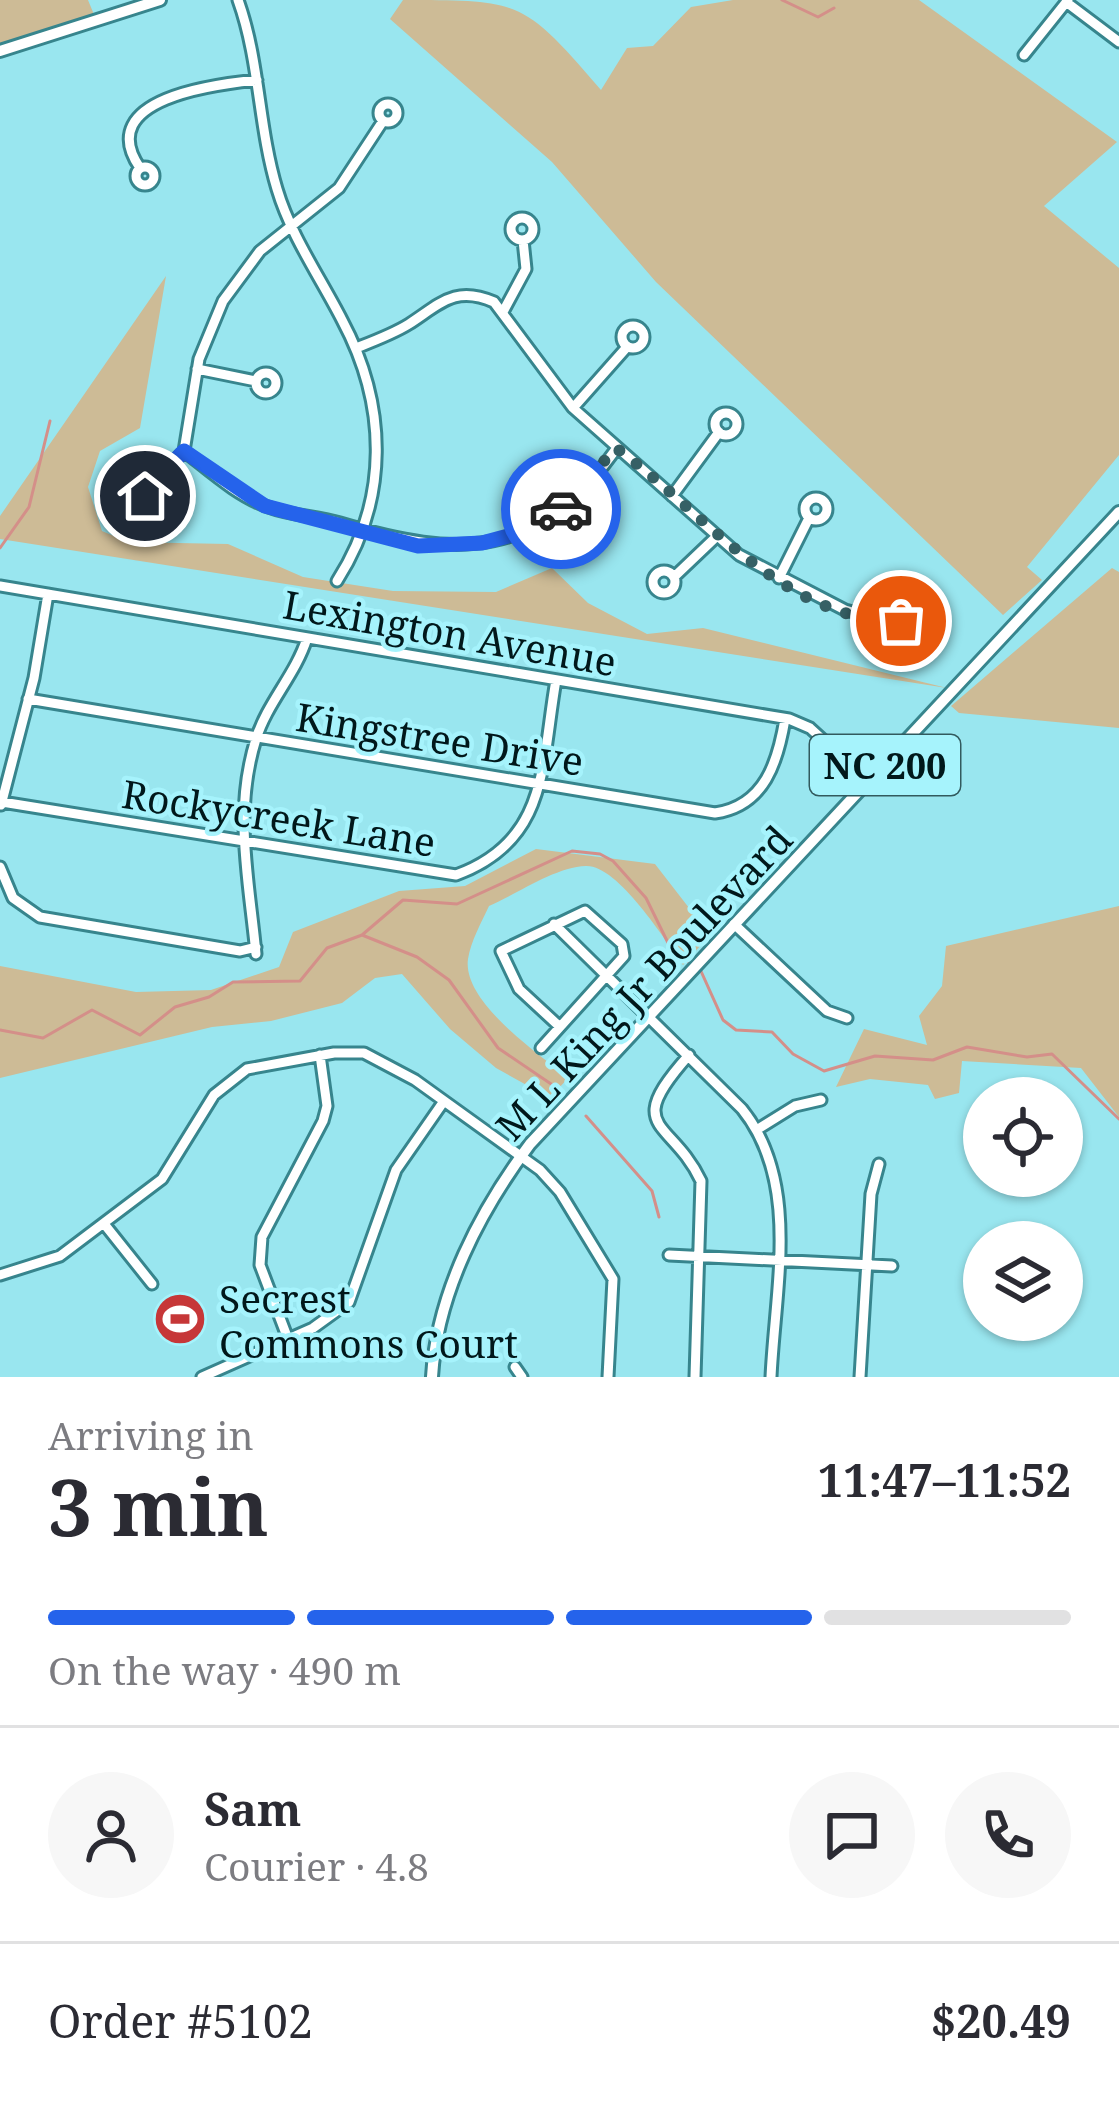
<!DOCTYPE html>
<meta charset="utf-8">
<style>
:root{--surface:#fff;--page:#f7f7f7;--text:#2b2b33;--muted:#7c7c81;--line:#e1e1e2;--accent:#2563eb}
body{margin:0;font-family:"Noto Serif",serif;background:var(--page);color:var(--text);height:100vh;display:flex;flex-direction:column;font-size:45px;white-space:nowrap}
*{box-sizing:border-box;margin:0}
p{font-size:39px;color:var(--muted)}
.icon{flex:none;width:66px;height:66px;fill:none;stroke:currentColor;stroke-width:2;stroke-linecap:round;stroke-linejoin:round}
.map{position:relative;height:1377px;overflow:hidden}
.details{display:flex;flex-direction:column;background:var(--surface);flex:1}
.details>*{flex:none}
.tools{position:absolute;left:963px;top:1077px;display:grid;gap:24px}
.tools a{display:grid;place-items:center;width:120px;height:120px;border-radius:50%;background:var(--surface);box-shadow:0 3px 9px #0004;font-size:60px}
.pin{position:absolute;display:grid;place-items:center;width:102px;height:102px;color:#fff;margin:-51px;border:6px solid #fff;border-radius:50%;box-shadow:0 3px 12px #0007}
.courier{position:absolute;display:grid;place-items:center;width:120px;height:120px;margin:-60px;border:9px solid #2563eb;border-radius:50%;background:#fff;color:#222;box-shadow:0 3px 15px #0007}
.head em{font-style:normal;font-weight:700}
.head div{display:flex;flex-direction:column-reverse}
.head{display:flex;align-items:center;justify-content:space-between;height:204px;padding:0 48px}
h1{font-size:78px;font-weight:700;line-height:90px}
.bar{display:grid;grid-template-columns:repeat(4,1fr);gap:18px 12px;align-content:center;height:144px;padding:0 48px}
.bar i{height:15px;border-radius:9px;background:var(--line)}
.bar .current{background:var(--accent)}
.bar p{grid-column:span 4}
.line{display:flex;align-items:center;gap:30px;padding:0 48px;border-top:3px solid var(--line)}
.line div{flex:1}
.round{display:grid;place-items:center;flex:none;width:126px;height:126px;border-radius:63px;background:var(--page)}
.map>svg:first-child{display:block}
.green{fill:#cdbb96}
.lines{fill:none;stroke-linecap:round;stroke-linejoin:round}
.stream{stroke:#d48f89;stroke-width:3}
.minor-casing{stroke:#37858d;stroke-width:15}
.major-casing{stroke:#37858d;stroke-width:16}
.minor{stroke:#fff;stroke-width:9}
.major{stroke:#fff;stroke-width:10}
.done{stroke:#366065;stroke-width:12;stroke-dasharray:0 21.6}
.route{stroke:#2563eb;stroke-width:15}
.labels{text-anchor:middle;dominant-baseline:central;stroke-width:9;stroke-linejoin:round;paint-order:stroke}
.shield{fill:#a6f3fc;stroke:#325a5e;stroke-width:3}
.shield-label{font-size:36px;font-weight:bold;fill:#01181b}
.street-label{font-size:39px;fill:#01181b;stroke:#a6f3fc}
.poi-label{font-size:39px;fill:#01181b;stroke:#a6f3fc;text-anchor:start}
</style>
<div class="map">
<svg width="1119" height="1377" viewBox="0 0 1119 1377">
<rect width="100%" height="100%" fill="#99e6ef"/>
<path class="green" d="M0 0H88L95 17 0 48Z
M403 0C522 0 523 0 601 90L627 48 653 46 691 7 733 0H919L1117 142 1044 206 1119 268V455L1027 567 1042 580 1003 615 656 282 552 162 390 19Z
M166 276 140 428 100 451 88 487 102 531 128 542 228 544 303 577 393 591 496 592 552 568 588 603 647 634 703 628 947 688 0 539V516Z
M1112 568 1119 572V728L959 713 951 706Z
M536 849 655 864 710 935 683 965C665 940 618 865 586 866 555 867 517 894 489 906 481 923 471 941 468 959 462 1002 539 1054 568 1078L550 1098 496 1068 450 1029 402 974 375 978 342 1003 271 1021 212 1027 0 1078V966L136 992 211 990 279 967 293 932 399 891 465 886Z
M1119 906V1117L1081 1068 962 1061 959 1093 935 1099 928 1085 870 1079 836 1087 864 1029 927 1045 919 1016 942 986 946 946Z"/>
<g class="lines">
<path class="stream" d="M782 0 818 17 834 8
M0 548 29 507 50 421
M362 935 403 900 457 904 572 851 600 854 613 861 646 898 673 953 700 969 723 1020 736 1030 772 1032 793 1054 824 1071 875 1056 933 1060 967 1047 1027 1057 1052 1054 1119 1119
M0 1030 43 1038 92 1010 140 1035 175 1007 209 997 233 982 300 981 327 948 362 935 417 957 449 980 498 1048 557 1088
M586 1116 652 1191 659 1217"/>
<g class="minor-casing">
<path id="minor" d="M238 0C260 61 258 126 277 189 291 236 320 277 342 320 388 406 389 500 337 581
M1066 2 1119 42
M1024 55 1068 0
M379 113a9 9 0 1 1 18 0a9 9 0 1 1-18 0Z
M136 176a9 9 0 1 1 18 0a9 9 0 1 1-18 0Z
M140 168C92 98 218 84 257 80
M511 229a11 11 0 1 1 22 0a11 11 0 1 1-22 0Z
M504 310 526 269 523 240
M622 337a11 11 0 1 1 22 0a11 11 0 1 1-22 0Z
M356 348C374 341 393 334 409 324 440 304 455 285 494 302L573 408 739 555 845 610 887 621 912 614
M197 369 256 381
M256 383a10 10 0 1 1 20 0a10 10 0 1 1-20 0Z
M573 408 627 347
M715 424a11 11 0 1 1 22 0a11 11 0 1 1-22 0Z
M184 451C210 471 237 496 268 507 292 516 317 516 340 523 461 559 537 559 616 449
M139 487a10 10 0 1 1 20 0a10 10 0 1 1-20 0Z
M157 479 184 451 199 359 223 301 260 251 339 188 383 121
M672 496 719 432
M805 509a11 11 0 1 1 22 0a11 11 0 1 1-22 0Z
M653 582a11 11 0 1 1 22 0a11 11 0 1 1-22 0Z
M674 577 716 537
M779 578 809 518
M0 586 789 719 810 728 869 782
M911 609a11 11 0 1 1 22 0a11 11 0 1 1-22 0Z
M28 699 715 813C765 806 778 761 785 719
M2 802 456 875C549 841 541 765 556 680
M1 805 34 678 48 594
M0 867 13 898 40 917 240 951 256 947
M554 924 742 1109C801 1182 775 1288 771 1377
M734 924 827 1011 847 1018
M256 954C249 879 233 813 256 739 267 703 296 674 307 638
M541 1048 624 956 622 944 585 911 501 951 519 989 560 1027
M689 1055C621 1131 671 1118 701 1181L695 1377
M758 1129 795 1106 821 1100
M105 1225 152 1284
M669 1255 892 1266
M0 1275 60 1256 162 1179 214 1095 247 1069 334 1053H364L415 1080 540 1170 560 1192 613 1279 608 1377
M288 1339 260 1265 262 1237 323 1121 327 1106 320 1055
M515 1367 522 1377
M202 1377 313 1328 349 1302 396 1170 444 1101
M860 1377 871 1194 879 1164"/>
</g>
<g class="major-casing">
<path id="major" d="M0 51 160 0
M432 1377C437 1293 480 1211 530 1144L1119 512"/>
</g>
<use href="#minor" class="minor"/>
<use href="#major" class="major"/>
</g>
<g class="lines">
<path class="done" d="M561 509 616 448C701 509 785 623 901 621"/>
<path class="route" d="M145 496 157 494V479L184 451 265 506 418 546 482 543 512 535 561 509"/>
</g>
<defs>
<g id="stadium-disc" transform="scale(2.7)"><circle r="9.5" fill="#c63738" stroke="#a6f3fc"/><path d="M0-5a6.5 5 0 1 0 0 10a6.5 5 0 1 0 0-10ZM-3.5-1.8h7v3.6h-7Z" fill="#fff"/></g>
</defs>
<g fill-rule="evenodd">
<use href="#stadium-disc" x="180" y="1319"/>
</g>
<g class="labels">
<rect class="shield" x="810" y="735" width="150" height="60" rx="9"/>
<g class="shield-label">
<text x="885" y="765">NC 200</text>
</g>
<g class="street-label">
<text transform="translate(450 632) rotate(10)">Lexington Avenue</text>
<text transform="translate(440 738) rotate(9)">Kingstree Drive</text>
<text transform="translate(279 817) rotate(9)">Rockycreek Lane</text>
<text transform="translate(643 982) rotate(-47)">M L King Jr Boulevard</text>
</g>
<g class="poi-label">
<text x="219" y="1297">Secrest<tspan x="219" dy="45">Commons Court</tspan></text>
</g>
</g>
</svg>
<div class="tools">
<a><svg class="icon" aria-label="locate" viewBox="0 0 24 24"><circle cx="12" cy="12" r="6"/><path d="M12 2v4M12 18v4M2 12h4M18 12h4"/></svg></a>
<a><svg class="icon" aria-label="layers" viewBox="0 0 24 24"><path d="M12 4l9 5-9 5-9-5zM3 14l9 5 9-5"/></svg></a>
</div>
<div class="pin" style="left:901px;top:621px;background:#ea580c"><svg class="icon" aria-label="bag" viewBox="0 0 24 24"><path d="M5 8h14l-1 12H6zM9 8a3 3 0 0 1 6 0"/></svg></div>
<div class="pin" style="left:145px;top:496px;background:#1f2937"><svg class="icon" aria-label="home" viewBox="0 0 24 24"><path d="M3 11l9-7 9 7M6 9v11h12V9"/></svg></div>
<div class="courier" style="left:561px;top:509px"><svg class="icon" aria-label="car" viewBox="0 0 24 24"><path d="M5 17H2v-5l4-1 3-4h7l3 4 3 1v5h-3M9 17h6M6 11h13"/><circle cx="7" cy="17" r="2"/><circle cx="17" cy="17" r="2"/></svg></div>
</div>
<section class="details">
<div class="head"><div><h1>3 min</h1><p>Arriving in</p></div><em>11:47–11:52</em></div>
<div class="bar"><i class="current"></i><i class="current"></i><i class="current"></i><i></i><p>On the way · 490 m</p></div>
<div class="line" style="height:216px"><a class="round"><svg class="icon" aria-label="person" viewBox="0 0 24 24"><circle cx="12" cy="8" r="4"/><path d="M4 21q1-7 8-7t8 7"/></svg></a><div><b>Sam</b><p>Courier · 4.8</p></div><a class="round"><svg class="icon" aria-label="chat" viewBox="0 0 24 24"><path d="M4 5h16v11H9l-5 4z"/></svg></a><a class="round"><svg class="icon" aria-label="phone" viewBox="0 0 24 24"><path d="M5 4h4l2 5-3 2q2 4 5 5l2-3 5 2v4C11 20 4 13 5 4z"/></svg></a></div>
<div class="line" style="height:156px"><div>Order #5102</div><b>$20.49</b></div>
</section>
